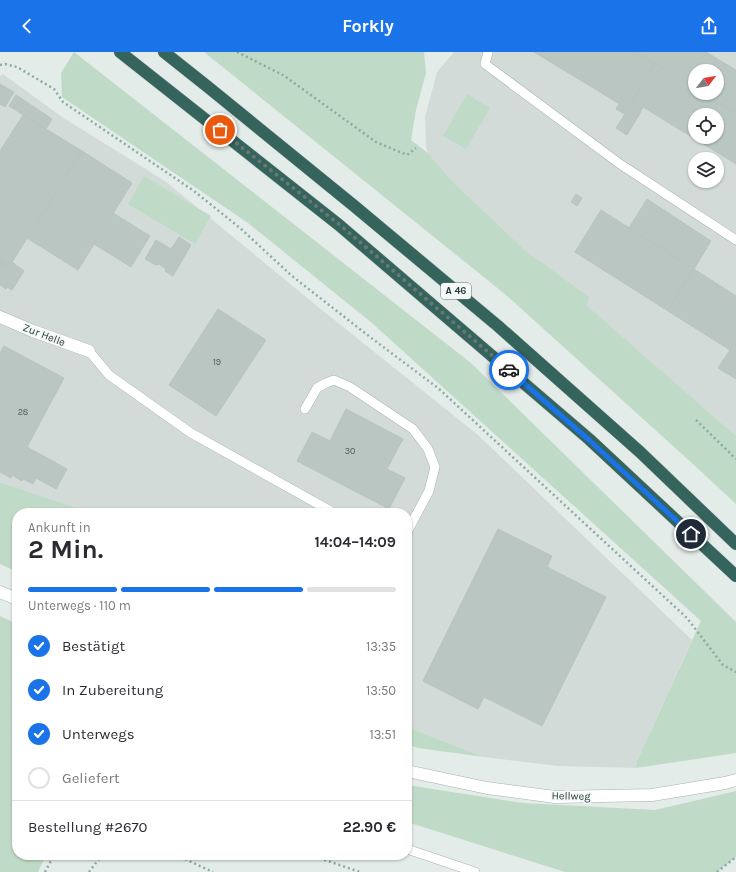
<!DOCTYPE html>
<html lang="de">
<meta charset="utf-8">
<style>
:root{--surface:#fff;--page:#f2f2f3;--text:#2b2b33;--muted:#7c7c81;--line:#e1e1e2;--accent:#1a73e8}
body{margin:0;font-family:Karla,sans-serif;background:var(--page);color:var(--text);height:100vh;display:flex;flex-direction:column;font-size:15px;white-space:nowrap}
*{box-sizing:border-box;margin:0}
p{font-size:13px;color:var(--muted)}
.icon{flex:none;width:22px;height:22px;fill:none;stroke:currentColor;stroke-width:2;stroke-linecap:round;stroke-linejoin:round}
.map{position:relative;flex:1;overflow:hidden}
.panel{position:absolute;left:12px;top:456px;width:400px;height:352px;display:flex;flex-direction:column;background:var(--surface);border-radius:16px;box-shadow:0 1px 3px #0004}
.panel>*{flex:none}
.needle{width:26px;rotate:59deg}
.controls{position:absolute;left:688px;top:12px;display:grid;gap:8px}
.controls a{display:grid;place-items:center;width:36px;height:36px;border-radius:50%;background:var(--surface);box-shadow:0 1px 3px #0004;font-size:20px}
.pin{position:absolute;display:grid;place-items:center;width:34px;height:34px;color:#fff;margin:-17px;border:2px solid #fff;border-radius:50%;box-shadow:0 1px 4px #0007}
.courier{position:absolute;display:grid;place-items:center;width:40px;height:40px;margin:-20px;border:3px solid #1a73e8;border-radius:50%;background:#fff;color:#222;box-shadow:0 1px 5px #0007}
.headline em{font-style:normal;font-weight:700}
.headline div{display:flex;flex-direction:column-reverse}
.headline{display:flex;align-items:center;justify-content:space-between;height:68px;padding:0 16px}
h1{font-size:26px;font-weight:700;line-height:30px}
.bar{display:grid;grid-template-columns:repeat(4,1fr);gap:6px 4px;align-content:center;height:48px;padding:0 16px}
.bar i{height:5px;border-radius:3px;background:var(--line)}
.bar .on{background:var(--accent)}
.bar p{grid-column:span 4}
.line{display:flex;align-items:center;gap:10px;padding:0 16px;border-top:1px solid var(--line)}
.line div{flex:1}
ol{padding:0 16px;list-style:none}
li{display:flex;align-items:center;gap:12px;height:44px}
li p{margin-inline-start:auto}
li .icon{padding:4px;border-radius:50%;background:var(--accent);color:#fff;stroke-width:4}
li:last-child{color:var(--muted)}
li i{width:22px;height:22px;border:2px solid var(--line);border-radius:50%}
header{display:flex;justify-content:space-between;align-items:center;height:52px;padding:0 16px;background:var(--accent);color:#fff;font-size:18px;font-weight:700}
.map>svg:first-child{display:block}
.built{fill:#d2dbd8;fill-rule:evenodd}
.green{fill:#c0dac8}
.building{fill:#bac6c2;stroke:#b7c4c0;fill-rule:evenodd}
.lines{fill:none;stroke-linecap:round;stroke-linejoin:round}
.service-casing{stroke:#a7b3b0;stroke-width:10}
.minor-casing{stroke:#a7b3b0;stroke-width:13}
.tertiary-casing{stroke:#a7b3b0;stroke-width:13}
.motorway-casing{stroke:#c2c8c7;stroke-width:13}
.path{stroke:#88aba2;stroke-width:2.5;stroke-dasharray:2 3;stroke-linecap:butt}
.service{stroke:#fff;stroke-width:9}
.minor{stroke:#fff;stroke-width:12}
.tertiary{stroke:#fff;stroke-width:12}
.motorway{stroke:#35645d;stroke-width:12}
.done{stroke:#687975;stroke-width:4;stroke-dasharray:0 7.2}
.route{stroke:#1a73e8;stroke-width:5}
.labels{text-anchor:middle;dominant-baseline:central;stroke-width:3.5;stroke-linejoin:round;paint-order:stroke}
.number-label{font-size:9px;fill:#4b5e59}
.shield{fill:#f4f8f7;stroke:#647470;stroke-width:1}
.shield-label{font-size:10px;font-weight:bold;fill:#263b36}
.street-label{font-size:11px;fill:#263b36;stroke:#f4f8f7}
</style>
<header><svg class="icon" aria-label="back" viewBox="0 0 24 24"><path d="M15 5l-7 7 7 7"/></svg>Forkly<svg class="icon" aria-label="share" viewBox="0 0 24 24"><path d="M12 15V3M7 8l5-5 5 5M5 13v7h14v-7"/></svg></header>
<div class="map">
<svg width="736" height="820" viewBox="0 0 736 820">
<rect width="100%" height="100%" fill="#e4ece9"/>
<path class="built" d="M454 0H736V384L586 254 588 245 526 199 450 127 428 101 426 95 425 65 437 20ZM695 19H717V41H695ZM695 63H717V85H695ZM695 107H717V129H695Z
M3 22 62 65 165 129 317 254 478 383 692 588 637 709 636 716 558 714 484 705 407 675V461H90L0 430V24Z"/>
<path class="green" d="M74 0 471 311 736 570V701L636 716 637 709 701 569 372 271 248 171 62 45 61 21Z
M204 0H424L426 21 416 58 411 88 428 101 450 127 526 199 589 245 587 254 736 384V452L694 413 506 243Z
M467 42 490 56 466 97 443 84Z
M144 124 211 164 195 192 128 152Z
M0 430 82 458 90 461H17V520L0 512Z
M0 564 17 572V803H46L38 820H0Z
M407 675 484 705 418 696 407 692Z
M407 733 523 751 655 758 736 739V805L717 820H565L407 770Z"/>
<path class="building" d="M534 0H635L655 12 628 57Z
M635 0H706L687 31Z
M706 0 736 18V61L703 41H717V19H695V36L687 31Z
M655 12 695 36V41H703L736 61V112L643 55 639 63 628 57ZM695 63H717V85H695Z
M0 32 14 40 5 55 0 52Z
M16 43 52 67 46 77 9 54Z
M620 51 639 63 627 83 616 76 625 62 616 57Z
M23 63 82 99 9 215 0 209V99Z
M82 99 132 131 78 218 27 186Z
M576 142 582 146 577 154 571 150Z
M647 147 711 189 694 217 629 176Z
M601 158 694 217 668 259 575 200Z
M113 161 150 184 131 215 94 192Z
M179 185 191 193 173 224 165 219 166 217 159 212 156 213 145 207 156 188 171 197V196H172Z
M0 209 9 215 12 210 24 219 12 238 7 235 6 237 0 233Z
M694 217 736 244V327L718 316 730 298 668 259Z
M218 257 266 288 216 364 169 333Z
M4 294 64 326 27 395 67 417 56 437 36 426 33 432 23 427 22 429 12 423 11 426 0 420V301Z
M346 357 403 387 387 417 405 426 389 457 297 409 312 380 330 389Z
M498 477 552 504 547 515 606 545 542 674 484 645 478 657 423 629Z"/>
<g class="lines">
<g class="service-casing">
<path id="service" d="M488 0 485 12 620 112 736 188
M89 299 109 323 191 381 334 461
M305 357 317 336 326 331 334 328 350 335 413 377 428 397 435 415 429 439 407 480
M407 797 475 820"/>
</g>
<g class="minor-casing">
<path id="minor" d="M0 265 33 279 89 299"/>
</g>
<g class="tertiary-casing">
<path id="tertiary" d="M0 540 17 547
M407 719 487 736 555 745 652 743 725 731 736 728"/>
</g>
<g class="motorway-casing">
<path id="motorway" d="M120 0 339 173 589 387 736 524
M164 0 208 35 353 153 498 274 640 400 736 492"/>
</g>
<path class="path" d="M237 0 283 23 376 90 407 103 416 96
M0 13 5 12 17 15 54 37 63 50 194 139 240 176 292 224 370 285 438 336 687 566 723 613 736 620
M696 368 736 407
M176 803 213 820
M310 803 360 820
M45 820 54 803
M89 820 98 808 104 803
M717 820 736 805"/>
<use href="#service" class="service"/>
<use href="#minor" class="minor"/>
<use href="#tertiary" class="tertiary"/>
<use href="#motorway" class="motorway"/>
</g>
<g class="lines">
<path class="done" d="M220 78 340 173 509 318"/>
<path class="route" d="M509 318 589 388 691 482"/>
</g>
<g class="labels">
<g class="number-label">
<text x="217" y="310">19</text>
<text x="23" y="360">28</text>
<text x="350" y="399">30</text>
</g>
<rect class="shield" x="441" y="231" width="30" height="16" rx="3"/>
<g class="shield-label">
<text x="456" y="239">A 46</text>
</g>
<g class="street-label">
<text transform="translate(44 283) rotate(21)">Zur Helle</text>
<text transform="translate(571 744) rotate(1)">Hellweg</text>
</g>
</g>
</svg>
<div class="controls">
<a><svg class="needle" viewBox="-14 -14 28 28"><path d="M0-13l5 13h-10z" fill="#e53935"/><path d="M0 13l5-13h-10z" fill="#7c7c81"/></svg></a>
<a><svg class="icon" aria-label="locate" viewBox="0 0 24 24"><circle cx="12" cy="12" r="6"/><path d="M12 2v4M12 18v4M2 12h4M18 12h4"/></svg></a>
<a><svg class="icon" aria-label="layers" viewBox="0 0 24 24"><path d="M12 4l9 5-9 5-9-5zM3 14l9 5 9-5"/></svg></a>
</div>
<div class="pin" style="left:220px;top:78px;background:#ea580c"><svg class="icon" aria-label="bag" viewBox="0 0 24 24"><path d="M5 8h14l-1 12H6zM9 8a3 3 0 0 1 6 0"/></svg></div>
<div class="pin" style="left:691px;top:482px;background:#1f2937"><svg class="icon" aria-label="home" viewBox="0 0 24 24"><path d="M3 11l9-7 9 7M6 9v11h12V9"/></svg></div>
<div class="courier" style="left:509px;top:318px"><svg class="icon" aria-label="car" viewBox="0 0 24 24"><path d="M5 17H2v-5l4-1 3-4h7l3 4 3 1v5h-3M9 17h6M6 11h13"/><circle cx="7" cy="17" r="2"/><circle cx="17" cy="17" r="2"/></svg></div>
<section class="panel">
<div class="headline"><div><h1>2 Min.</h1><p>Ankunft in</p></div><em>14:04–14:09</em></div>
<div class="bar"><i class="on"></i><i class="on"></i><i class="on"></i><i></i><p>Unterwegs · 110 m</p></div>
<ol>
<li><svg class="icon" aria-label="check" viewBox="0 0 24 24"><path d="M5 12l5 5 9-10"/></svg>Bestätigt<p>13:35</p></li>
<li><svg class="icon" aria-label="check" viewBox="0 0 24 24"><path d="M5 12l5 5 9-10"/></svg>In Zubereitung<p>13:50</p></li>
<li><svg class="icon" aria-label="check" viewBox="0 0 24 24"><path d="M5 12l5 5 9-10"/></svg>Unterwegs<p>13:51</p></li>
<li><i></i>Geliefert</li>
</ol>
<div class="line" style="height:52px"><div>Bestellung #2670</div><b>22.90 €</b></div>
</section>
</div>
